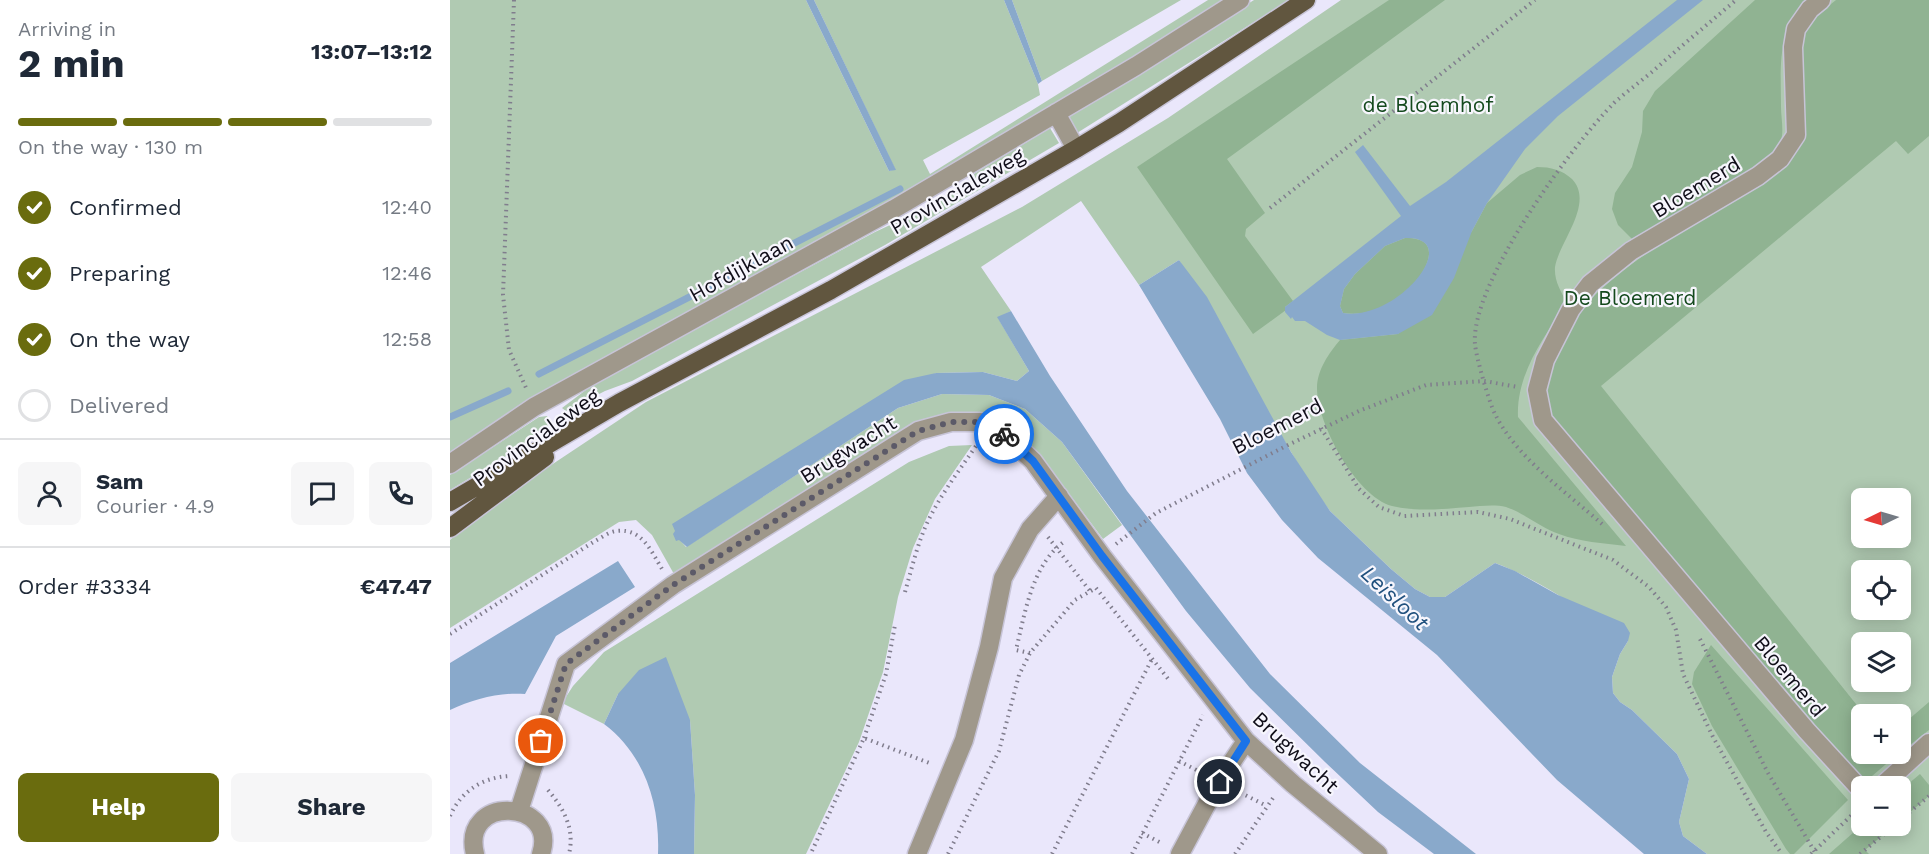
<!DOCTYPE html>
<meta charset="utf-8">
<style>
:root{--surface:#fff;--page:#f6f6f7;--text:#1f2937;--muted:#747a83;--line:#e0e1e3;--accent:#6a6c0e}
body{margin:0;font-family:"Work Sans",sans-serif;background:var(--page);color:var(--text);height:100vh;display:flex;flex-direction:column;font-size:22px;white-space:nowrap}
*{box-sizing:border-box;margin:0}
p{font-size:20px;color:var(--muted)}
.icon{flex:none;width:33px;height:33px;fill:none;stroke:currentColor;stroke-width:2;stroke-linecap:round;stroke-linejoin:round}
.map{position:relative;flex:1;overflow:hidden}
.panel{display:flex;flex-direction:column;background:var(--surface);width:450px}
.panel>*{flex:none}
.needle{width:39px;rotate:265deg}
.buttons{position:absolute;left:1401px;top:488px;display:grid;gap:12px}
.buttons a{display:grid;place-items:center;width:60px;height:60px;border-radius:9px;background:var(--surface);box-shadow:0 3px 15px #0003;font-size:30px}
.pin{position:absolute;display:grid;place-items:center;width:51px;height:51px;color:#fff;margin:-26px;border:3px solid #fff;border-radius:50%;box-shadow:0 2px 6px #0007}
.courier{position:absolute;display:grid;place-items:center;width:60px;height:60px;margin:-30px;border:4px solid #1a73e8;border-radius:50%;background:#fff;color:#222;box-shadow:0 2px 8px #0007}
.summary em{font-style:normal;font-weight:700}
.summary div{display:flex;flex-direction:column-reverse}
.summary{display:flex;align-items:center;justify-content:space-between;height:102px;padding:0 18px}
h1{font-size:39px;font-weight:700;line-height:45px}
.bar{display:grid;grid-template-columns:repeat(4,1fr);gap:9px 6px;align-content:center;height:72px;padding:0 18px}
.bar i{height:8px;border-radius:4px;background:var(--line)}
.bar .current{background:var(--accent)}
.bar p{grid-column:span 4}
.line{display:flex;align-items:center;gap:15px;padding:0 18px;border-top:2px solid var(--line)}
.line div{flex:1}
.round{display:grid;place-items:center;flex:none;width:63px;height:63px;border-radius:9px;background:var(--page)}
ol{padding:0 18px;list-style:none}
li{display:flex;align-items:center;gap:18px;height:66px}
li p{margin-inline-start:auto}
li .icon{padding:6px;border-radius:50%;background:var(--accent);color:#fff;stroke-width:4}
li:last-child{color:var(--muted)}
li i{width:33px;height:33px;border:3px solid var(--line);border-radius:50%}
.action{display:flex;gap:12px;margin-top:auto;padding:12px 18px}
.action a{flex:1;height:69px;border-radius:9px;background:var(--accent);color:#fff;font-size:24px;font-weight:700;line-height:69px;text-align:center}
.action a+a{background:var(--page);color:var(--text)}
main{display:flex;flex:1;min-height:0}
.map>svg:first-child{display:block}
.green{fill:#b0cab2;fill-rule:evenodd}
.forest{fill:#90b392}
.water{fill:#89a9cb;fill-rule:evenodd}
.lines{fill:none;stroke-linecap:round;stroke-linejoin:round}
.stream{stroke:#89a9cb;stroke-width:7}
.minor-casing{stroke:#c7c4d7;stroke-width:21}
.major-casing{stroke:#c7c4d7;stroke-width:21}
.path{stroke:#807d8d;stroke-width:4;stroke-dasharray:1.5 4.5;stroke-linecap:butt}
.minor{stroke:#9f988b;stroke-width:18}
.major{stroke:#61563f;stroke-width:18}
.done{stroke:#5c5a68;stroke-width:6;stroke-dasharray:0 10.8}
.route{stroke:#1a73e8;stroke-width:8}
.labels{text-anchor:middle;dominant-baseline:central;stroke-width:4.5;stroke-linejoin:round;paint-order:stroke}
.park-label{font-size:21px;fill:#14491d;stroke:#f7f6fd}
.street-label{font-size:21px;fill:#100e19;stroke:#f7f6fd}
.water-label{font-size:22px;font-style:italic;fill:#21517e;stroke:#f7f6fd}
</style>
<main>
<section class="panel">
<div class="summary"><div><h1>2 min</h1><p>Arriving in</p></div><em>13:07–13:12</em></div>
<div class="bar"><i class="current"></i><i class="current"></i><i class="current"></i><i></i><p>On the way · 130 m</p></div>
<ol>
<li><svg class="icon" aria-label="check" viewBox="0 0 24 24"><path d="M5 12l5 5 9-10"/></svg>Confirmed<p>12:40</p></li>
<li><svg class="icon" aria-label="check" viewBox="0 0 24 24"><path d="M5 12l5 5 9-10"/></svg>Preparing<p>12:46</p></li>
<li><svg class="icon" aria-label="check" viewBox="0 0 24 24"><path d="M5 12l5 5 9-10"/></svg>On the way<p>12:58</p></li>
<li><i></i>Delivered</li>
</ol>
<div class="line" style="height:108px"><a class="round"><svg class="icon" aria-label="person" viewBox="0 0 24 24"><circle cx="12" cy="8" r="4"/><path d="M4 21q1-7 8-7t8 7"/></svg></a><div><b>Sam</b><p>Courier · 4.9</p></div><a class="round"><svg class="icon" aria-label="chat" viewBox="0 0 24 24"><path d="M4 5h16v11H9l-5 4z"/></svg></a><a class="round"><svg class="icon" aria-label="phone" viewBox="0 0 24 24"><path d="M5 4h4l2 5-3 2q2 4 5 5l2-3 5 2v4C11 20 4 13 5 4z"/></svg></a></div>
<div class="line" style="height:78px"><div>Order #3334</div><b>€47.47</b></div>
<div class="action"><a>Help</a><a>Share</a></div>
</section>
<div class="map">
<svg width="1479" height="854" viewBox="0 0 1479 854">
<rect width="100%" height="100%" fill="#eae7fb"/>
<path class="green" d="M0 0H356L439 171 445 169 364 0H554L588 84 590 95 473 160 480 174 758 0H775L551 138 0 454Z
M562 0H731L592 81Z
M804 0H839L627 133 617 117Z
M891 0H1479V854H1257L1233 836 1229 822 1239 779 1227 754 1182 710 1170 702 1163 693 1162 677 1170 654 1178 641C1135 613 1093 581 1045 563L995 597H980L965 589 941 569 880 511 858 481 729 260 689 285 631 201 531 267 561 311 548 318 579 371 567 381 533 372 486 373 225 532 227 540 229 539 236 547 448 408 492 394 539 395 575 409 612 442 672 525 653 539 593 459 571 437 546 422 480 423 229 583 202 535 186 520 169 522 0 628V540L44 503 196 402 572 207 718 118ZM1412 498H1450V537H1412ZM1412 570H1450V609H1412ZM1412 642H1450V681H1412ZM1412 714H1450V753H1412ZM1412 786H1450V825H1412Z
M600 128 609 143 435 245 182 381 155 391 116 411 112 408 149 380 425 232 468 212 525 178 524 174Z
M97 416 102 424 96 432 0 490V475L89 417Z
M522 445 485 499 463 548 448 597 433 672 409 742 356 854H244L245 795 240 720 168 694 154 724 112 703 123 686 154 652 459 462 499 446Z"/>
<path class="forest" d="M939 0H995L777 159 815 213 796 229 795 236 843 301 835 307 836 310 803 334 687 167Z
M1305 0H1358C1326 32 1331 65 1331 107 1331 117 1334 131 1331 140 1321 167 1214 224 1184 241L1168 225 1162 209 1165 193 1182 167 1192 132 1193 111 1205 91Z
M1386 0H1479V136L1458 154 1446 141 1151 386 1414 714H1412V753H1449L1415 782 1407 780 1089 409 1103 358 1134 305 1169 273 1221 236 1327 169 1345 153 1352 135 1351 38 1361 20Z
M1087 167C1101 167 1112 170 1122 179 1145 203 1109 242 1105 267 1104 281 1111 291 1117 303 1094 337 1066 374 1068 417L1176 546C1153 543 1130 542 1109 534 1090 527 1074 513 1056 507 1045 504 1030 506 1019 507 994 509 968 512 942 506 906 496 867 424 867 388 867 370 879 353 890 340L948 334 1022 231 1037 203 1070 175Z
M955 238C994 237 978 270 960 288 954 295 942 303 934 307 921 313 907 315 893 313L890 306 894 289 905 274 935 246Z
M1261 645 1398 800 1344 854H1340L1336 849 1262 726 1242 684 1244 672Z
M1479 702V730L1451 752V726Z
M1470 774 1479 785V796L1451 820V790Z
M1412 825H1445L1415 850 1419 854H1379Z"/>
<path class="water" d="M356 0H364L446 170 439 171Z
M554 0H562L592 81 588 84Z
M1227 0H1253L1108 116 1075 149 1037 203 1022 231 1004 278 982 315 948 334 890 340 877 335 855 321H845L842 317 841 319 835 312V307L951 216 905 152 913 145 960 206 996 182ZM955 238C1016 236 948 322 893 313L890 306 894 289 905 274 935 246Z
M729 260 757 297 841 452 880 511 941 569 965 589 980 597H995L1045 563 1065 571 1108 595 1174 623 1180 633 1178 641 1170 654 1162 677 1163 693 1170 702 1182 710 1227 754 1239 779 1229 822 1233 836 1257 854H1194L1107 780 987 655 868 558 832 520 797 473 770 419 689 285Z
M561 311 600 376 677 491 820 674 910 763 1026 854H984L928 812 875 762 800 688 736 611 612 442 575 409 539 395 492 394 448 408 237 547 229 540 226 541 223 534 225 531 222 524 454 380 486 373 533 372 567 381 579 371 547 317Z
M168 561 185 587 106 636 75 694C49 692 24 699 0 710V663Z
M216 657 240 720 245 795 244 854H208C210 804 195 755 154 724L168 694 189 670Z"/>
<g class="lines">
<path class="stream" d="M89 374 450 189
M0 417 58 391"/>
<g class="minor-casing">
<path id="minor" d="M1371 0 1360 9 1346 29 1343 47 1346 135 1330 159 1308 176 1181 251 1140 284 1121 309 1095 360 1087 390 1093 420 1357 731 1412 791
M606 113 626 149
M0 464 84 407 444 209 686 66 790 0
M1432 786 1479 743
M69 811 116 664 223 585 468 431 501 422H530L557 436 583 461 652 556 796 741 843 784 928 854
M25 854C10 794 109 799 91 854
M467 854 514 740 539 647 553 578 580 529 609 496
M730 854 769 781 796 741"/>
</g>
<g class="major-casing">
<path id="major" d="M0 502 169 403 381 290 626 149 669 123 856 0
M0 528 95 457"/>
</g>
<path class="path" d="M64 0 53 295 59 350 77 390
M820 208 1085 0
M871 428 909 489 929 507 954 516 1028 512 1060 519 1163 560 1199 587 1216 607 1226 630 1233 674 1263 737 1316 832 1332 854
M1152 524C1116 492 1066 457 1045 414 1039 402 1026 357 1025 344 1020 284 1122 145 1164 103 1176 92 1190 82 1203 71 1230 47 1258 24 1286 0
M598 537 640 591
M666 544 706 513 840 444 909 411 976 385 1034 381 1068 387
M646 588 719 680
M455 592C461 571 466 550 474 530 487 499 509 471 528 443
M0 634 145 541C151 538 160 531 167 531 192 528 201 551 212 569
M1250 639 1318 773 1366 854
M580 653 566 650C575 613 582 564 615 541
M414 738 436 674 445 625
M729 761 752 773
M98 790C114 809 125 829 119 854
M785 790 817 806
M0 816C11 791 33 777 60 776
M1450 820 1479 796
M692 833 713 844
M362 851 414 738 482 764
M498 854 549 751 569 675 580 653 625 600 646 588
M602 854 703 657
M682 854 753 715
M785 854 825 795
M1361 854 1407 810
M1410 854 1445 825"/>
<use href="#minor" class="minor"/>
<use href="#major" class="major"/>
</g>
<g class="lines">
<path class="done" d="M91 741 116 664 223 585 468 431 501 422H530L554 434"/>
<path class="route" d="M554 434 583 461 652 556 796 741 770 782"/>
</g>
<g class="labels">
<g class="park-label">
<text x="978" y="104">de Bloemhof</text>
<text x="1180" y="297">De Bloemerd</text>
</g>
<g class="street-label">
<text transform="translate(1246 187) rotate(-31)">Bloemerd</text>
<text transform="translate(507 191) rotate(-30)">Provincialeweg</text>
<text transform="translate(291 268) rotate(-29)">Hofdijklaan</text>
<text transform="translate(827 426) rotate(-27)">Bloemerd</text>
<text transform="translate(86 437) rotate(-36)">Provincialeweg</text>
<text transform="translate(398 449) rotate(-32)">Brugwacht</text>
<text transform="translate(1340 676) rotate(50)">Bloemerd</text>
<text transform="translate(846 752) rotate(43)">Brugwacht</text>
</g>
<g class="water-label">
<text transform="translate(945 598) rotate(43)">Leisloot</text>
</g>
</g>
</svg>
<div class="buttons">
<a><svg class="needle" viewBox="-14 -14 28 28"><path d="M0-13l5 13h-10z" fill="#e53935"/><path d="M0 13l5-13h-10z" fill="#747a83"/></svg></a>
<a><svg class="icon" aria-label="locate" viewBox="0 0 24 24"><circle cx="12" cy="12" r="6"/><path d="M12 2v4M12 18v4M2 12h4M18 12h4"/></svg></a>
<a><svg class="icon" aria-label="layers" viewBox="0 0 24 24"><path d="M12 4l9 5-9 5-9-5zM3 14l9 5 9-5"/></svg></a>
<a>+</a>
<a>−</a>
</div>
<div class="pin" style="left:91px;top:741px;background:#ea580c"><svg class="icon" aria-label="bag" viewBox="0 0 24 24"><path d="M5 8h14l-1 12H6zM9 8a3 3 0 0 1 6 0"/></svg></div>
<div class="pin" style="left:770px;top:782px;background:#1f2937"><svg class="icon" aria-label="home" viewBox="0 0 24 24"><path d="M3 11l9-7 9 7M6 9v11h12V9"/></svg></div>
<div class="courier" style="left:554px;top:434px"><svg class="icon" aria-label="bike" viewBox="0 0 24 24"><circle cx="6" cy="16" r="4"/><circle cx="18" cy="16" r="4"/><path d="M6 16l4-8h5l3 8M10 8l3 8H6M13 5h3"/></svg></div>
</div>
</main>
